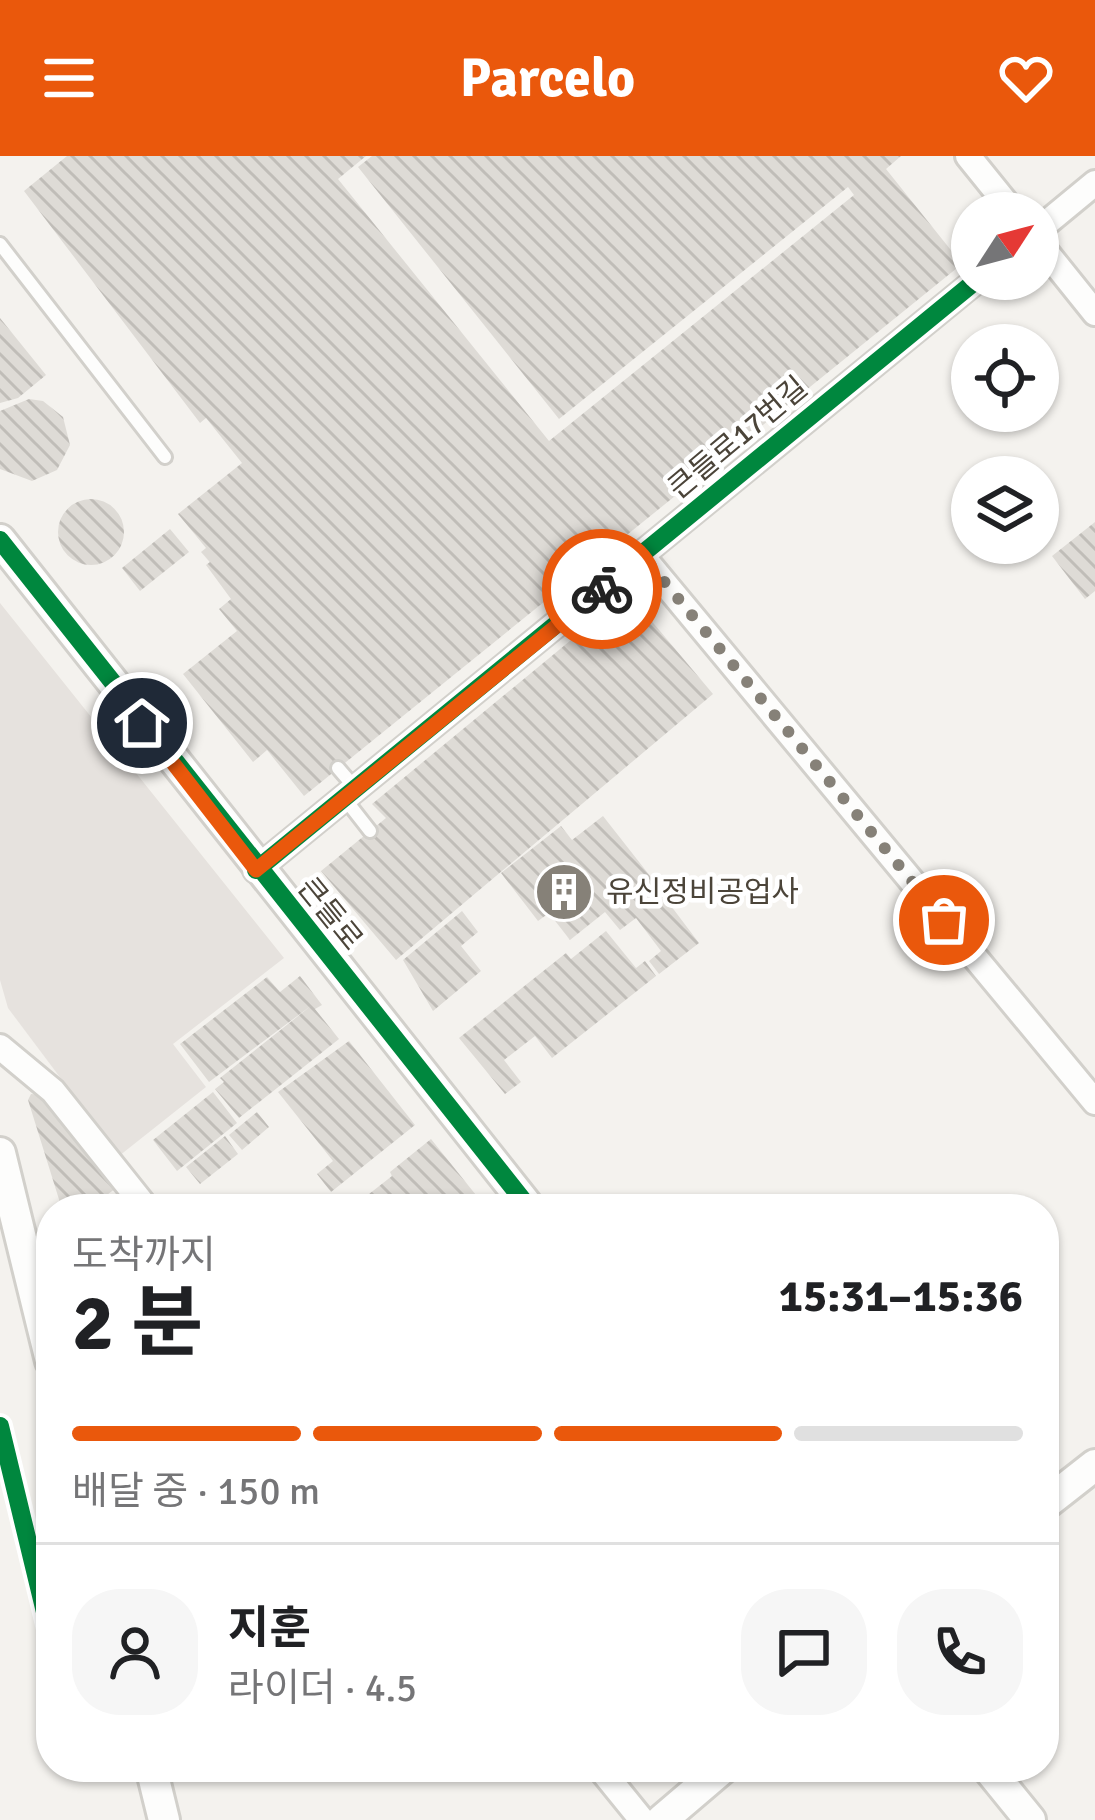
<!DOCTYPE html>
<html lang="ko">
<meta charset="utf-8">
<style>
:root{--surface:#fff;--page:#f6f6f6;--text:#202124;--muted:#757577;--line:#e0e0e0;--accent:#ea580c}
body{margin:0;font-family:Signika,"Noto Sans KR",sans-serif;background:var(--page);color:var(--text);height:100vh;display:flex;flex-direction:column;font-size:45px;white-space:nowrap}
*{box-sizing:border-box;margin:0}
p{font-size:39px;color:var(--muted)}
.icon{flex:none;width:66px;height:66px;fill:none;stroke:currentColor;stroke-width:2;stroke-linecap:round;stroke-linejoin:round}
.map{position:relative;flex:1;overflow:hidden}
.drawer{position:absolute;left:36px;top:1038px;width:1023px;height:588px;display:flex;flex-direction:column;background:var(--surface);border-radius:48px;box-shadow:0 3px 9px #0004}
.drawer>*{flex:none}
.needle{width:78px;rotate:54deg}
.tools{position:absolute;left:951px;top:36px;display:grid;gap:24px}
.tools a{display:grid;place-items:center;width:108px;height:108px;border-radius:50%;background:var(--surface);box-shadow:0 3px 9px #0004;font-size:60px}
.pin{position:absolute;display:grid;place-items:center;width:102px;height:102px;color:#fff;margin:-51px;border:6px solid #fff;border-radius:50%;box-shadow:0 3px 12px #0007}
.courier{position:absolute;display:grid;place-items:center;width:120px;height:120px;margin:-60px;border:9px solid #ea580c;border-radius:50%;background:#fff;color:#222;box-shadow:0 3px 15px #0007}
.summary em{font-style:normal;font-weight:700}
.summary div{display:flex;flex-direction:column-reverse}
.summary{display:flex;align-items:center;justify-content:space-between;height:204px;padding:0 36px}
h1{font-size:78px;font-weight:700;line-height:90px}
.bar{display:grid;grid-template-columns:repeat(4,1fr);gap:18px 12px;align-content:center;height:144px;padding:0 36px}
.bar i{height:15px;border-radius:9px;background:var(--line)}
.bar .on{background:var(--accent)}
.bar p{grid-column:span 4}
.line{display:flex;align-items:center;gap:30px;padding:0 36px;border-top:3px solid var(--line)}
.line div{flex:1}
.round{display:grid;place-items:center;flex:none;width:126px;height:126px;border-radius:48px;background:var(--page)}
header{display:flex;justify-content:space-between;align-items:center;height:156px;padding:0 36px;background:var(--accent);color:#fff;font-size:54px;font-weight:700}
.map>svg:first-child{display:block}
.industrial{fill:#e6e2de}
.building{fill:url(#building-back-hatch)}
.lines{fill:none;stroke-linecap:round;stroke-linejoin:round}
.service-casing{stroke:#d2d0cb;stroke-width:18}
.minor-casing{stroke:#d2d0cb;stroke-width:30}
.tertiary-casing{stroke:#d2d0cb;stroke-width:36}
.service{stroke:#fdfdfc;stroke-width:12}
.minor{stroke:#fdfdfc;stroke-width:24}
.tertiary{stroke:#fdfdfc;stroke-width:30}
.cycleway-casing{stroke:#fff;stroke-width:26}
.cycleway{stroke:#00873e;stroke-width:18}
.done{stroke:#868178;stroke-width:12;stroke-dasharray:0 21.6}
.route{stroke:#ea580c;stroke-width:15}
.labels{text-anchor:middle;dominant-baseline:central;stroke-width:9;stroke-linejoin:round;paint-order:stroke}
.street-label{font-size:30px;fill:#4b4439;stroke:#fff}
.poi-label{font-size:30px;fill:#4b4439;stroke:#fff;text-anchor:start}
</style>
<header><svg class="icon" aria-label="menu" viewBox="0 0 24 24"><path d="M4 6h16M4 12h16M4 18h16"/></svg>Parcelo<svg class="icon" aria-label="heart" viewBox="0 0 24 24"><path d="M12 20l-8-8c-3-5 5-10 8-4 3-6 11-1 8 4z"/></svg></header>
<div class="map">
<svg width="1095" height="1664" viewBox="0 0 1095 1664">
<defs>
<pattern id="building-back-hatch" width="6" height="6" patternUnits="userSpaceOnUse" patternTransform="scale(3)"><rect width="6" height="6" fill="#dedbd6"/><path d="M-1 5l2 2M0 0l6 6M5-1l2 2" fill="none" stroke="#c0bdb8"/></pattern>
</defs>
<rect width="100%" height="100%" fill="#f4f2ee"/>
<path class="industrial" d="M0 447 284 802 173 888 206 931 119 1000 8 852 0 824Z"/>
<path class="building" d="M67 0H366L338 23 549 285 854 39 848 31 559 263 358 11 372 0H901L886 13 962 108 304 640 267 594 253 606 183 518 237 475 219 453 231 443 206 409 210 406 201 396 206 392 178 358 242 307 206 262 200 267 24 35Z
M0 162 46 219 18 242 0 247Z
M29 243 43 245 63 261 70 289 57 314 32 325 0 313V255Z
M58 376a33 33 0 1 1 66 0a33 33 0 1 1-66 0Z
M1095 366V435L1085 443 1052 400Z
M170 373 189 396 140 435 122 412Z
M628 437 713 538 396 804 321 715 386 662 372 648Z
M603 660 665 739 649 752 665 742 699 787 659 818 649 805 661 795 636 762 620 774 605 756 570 784 549 757 538 765 501 717 561 670 572 684Z
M462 755 478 776 461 790 481 815 433 855 403 804Z
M606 775 636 812 645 805 656 820 552 902 535 880 504 904 521 926 505 938 459 882 566 797 571 803Z
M300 820 322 849 315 853 339 883 239 962 215 933 224 926 220 922 312 849 209 926 180 888 267 821 280 836Z
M349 885 415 969 331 1036 317 1018 333 1005 278 936Z
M213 936 237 967 177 1015 153 984Z
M31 938 43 939 116 1032 94 1049 62 1053 28 944Z
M257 956 269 971 242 994 229 979Z
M225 980 238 998 200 1028 186 1011Z
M431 983 484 1049 482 1053H358L355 1049 392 1020 390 1016Z"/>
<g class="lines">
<g class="service-casing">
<path id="service" d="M0 88 165 301
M338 612 356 633
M345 643 370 675"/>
</g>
<g class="minor-casing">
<path id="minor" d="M968 0 1014 57
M1038 74 1095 27
M1038 86 1095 157
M642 400 1095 946
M256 714 978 123
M0 891 53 935 147 1053
M599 1611 642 1664"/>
</g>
<g class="tertiary-casing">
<path id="tertiary" d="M0 384 530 1053
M0 997 51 1205
M1044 1349 1095 1309
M151 1611 164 1664
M987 1611 1030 1664
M662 1664 724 1611"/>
</g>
<use href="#service" class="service"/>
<use href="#minor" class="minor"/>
<use href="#tertiary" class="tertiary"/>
<g class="cycleway-casing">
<path id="cycleway" d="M0 384 530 1053
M256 714 978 123
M0 1270 51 1481"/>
</g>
<use href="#cycleway" class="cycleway"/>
</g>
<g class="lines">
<path class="done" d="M602 433 643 400 944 764"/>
<path class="route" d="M142 567 256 714 602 433"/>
</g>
<defs>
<g id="building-disc" transform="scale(3)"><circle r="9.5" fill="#868178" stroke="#fff"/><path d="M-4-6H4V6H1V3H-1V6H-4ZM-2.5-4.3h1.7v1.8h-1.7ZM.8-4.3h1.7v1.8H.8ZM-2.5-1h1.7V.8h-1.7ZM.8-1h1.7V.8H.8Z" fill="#fff"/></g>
</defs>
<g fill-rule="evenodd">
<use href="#building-disc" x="564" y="736"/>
</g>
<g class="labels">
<g class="street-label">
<text transform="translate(738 282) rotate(-40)">큰들로17번길</text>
<text transform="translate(330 758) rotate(51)">큰들로</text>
</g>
<g class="poi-label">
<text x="606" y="736">유신정비공업사</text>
</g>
</g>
</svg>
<div class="tools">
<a><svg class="needle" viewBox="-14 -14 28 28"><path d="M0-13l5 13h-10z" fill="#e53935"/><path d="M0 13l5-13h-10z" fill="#757577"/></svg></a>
<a><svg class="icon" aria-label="locate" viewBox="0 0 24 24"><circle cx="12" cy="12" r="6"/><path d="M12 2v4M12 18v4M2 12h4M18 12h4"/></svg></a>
<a><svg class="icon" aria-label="layers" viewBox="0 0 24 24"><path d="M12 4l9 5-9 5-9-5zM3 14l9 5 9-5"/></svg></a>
</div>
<div class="pin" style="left:944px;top:764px;background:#ea580c"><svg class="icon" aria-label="bag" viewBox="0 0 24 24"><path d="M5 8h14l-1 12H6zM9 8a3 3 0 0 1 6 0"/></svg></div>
<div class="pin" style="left:142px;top:567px;background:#1f2937"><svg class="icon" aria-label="home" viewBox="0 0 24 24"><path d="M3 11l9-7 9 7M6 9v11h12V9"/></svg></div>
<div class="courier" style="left:602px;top:433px"><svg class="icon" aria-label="bike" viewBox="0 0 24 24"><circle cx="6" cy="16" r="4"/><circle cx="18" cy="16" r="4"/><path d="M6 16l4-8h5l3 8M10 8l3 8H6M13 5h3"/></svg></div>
<section class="drawer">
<div class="summary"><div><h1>2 분</h1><p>도착까지</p></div><em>15:31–15:36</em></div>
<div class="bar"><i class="on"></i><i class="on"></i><i class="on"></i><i></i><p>배달 중 · 150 m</p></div>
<div class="line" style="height:216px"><a class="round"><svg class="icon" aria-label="person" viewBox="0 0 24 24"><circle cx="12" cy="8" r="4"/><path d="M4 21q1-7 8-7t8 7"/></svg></a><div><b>지훈</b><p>라이더 · 4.5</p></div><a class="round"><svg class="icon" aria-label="chat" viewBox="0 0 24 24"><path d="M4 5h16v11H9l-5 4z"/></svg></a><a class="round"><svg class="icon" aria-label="phone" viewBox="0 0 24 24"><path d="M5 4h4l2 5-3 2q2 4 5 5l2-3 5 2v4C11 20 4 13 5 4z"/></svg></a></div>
</section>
</div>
